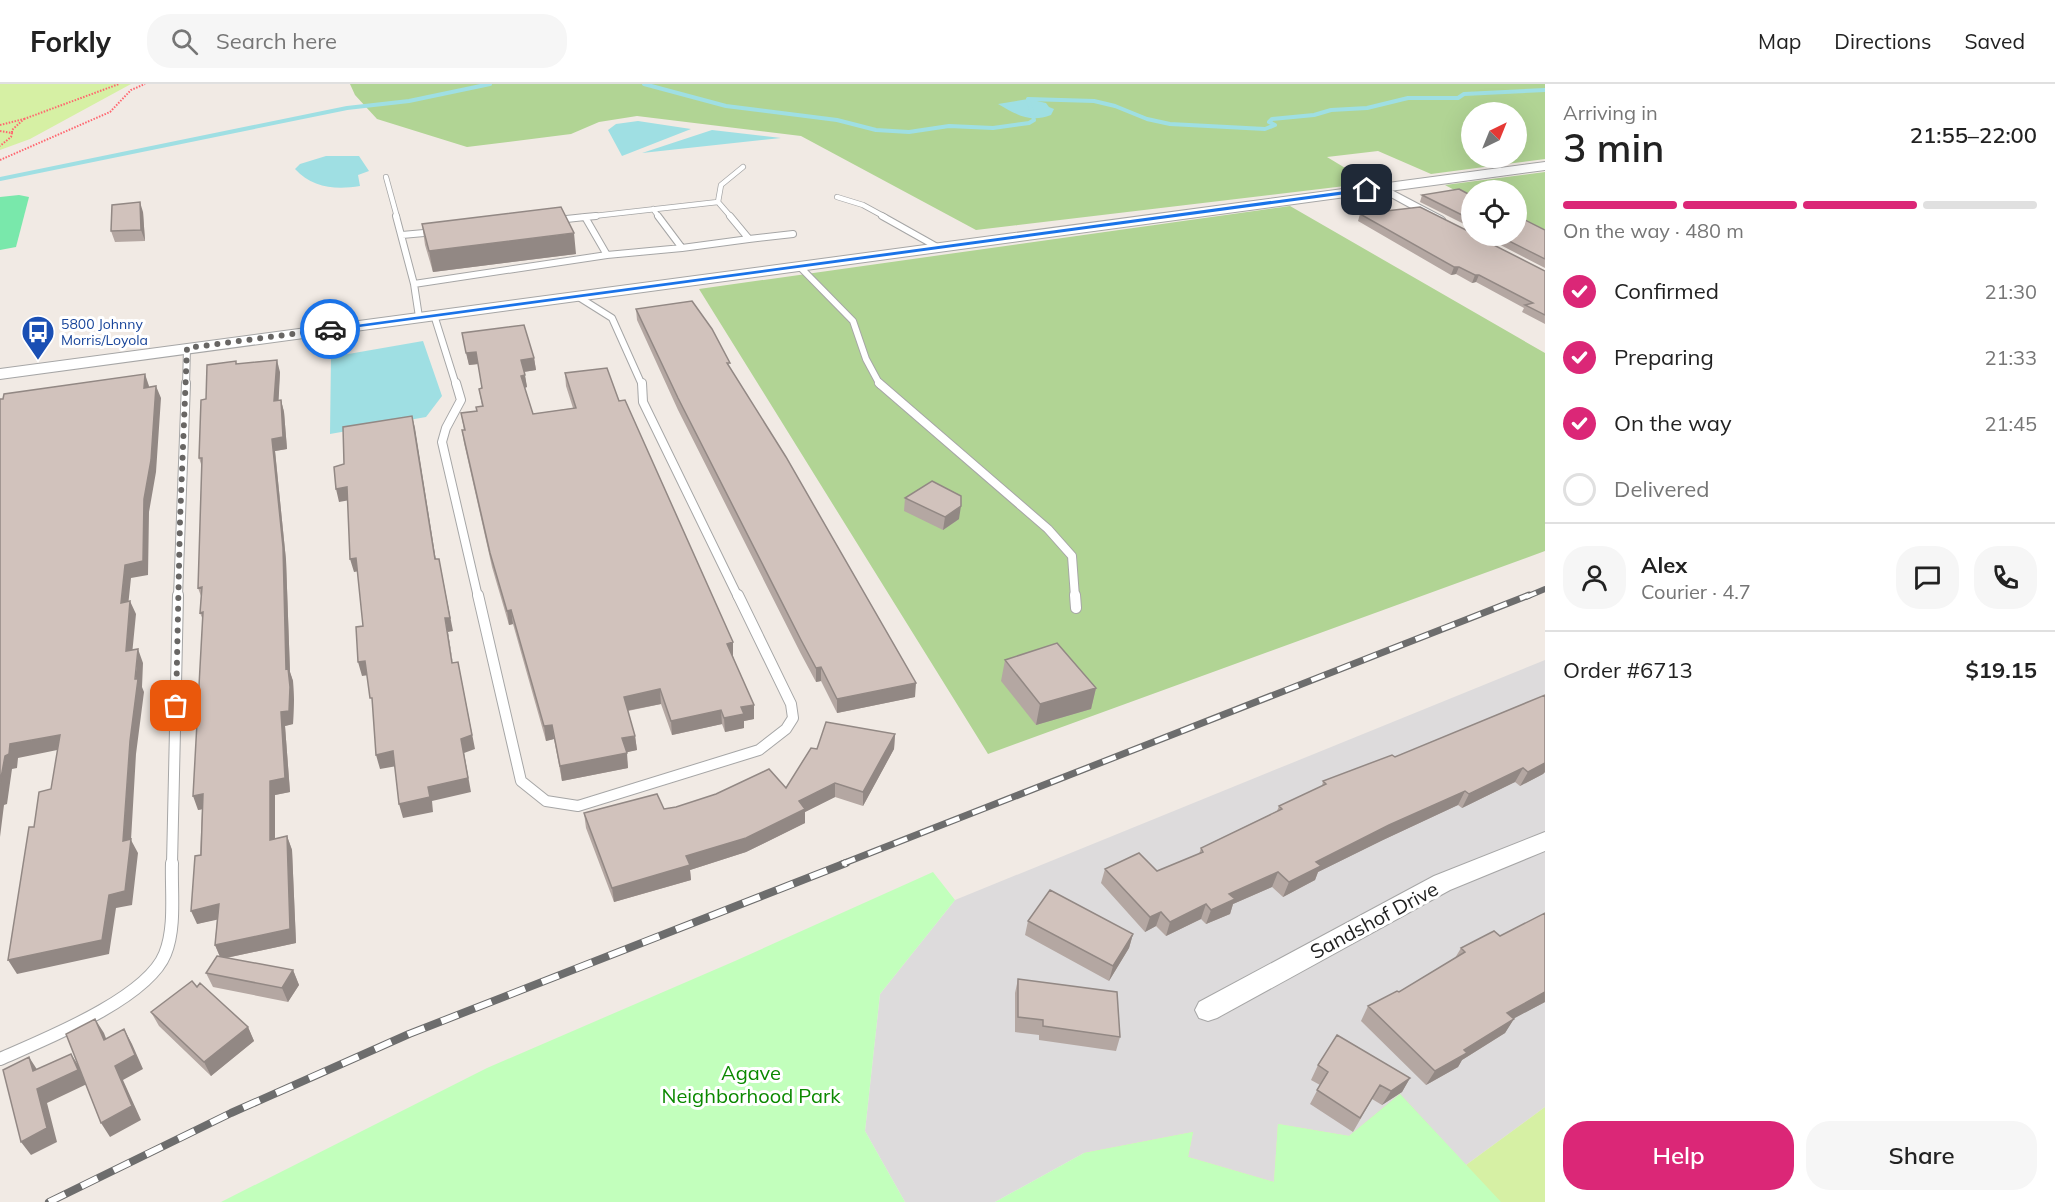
<!DOCTYPE html>
<meta charset="utf-8">
<style>
:root{--surface:#fff;--page:#f6f6f6;--text:#222;--muted:#767676;--line:#e0e0e0;--accent:#db2777}
body{margin:0;font-family:Mulish,sans-serif;background:var(--page);color:var(--text);height:100vh;display:flex;flex-direction:column;font-size:22px;white-space:nowrap}
*{box-sizing:border-box;margin:0}
p{font-size:20px;color:var(--muted)}
.icon{flex:none;width:33px;height:33px;fill:none;stroke:currentColor;stroke-width:2;stroke-linecap:round;stroke-linejoin:round}
.map{position:relative;flex:1;overflow:hidden}
.details{display:flex;flex-direction:column;background:var(--surface);width:510px}
.details>*{flex:none}
.needle{width:39px;rotate:43deg}
.fabs{position:absolute;left:1461px;top:18px;display:grid;gap:12px}
.fabs a{display:grid;place-items:center;width:66px;height:66px;border-radius:50%;background:var(--surface);box-shadow:0 6px 24px #0002;font-size:30px}
.pin{position:absolute;display:grid;place-items:center;width:51px;height:51px;color:#fff;margin:-26px;border-radius:12px;box-shadow:0 3px 9px #0006}
.courier{position:absolute;display:grid;place-items:center;width:60px;height:60px;margin:-30px;border:4px solid #1a73e8;border-radius:50%;background:#fff;color:#222;box-shadow:0 2px 8px #0007}
.head em{font-style:normal;font-weight:600}
.head div{display:flex;flex-direction:column-reverse}
.head{display:flex;align-items:center;justify-content:space-between;height:102px;padding:0 18px}
h1{font-size:39px;font-weight:600;line-height:45px}
.bar{display:grid;grid-template-columns:repeat(4,1fr);gap:9px 6px;align-content:center;height:72px;padding:0 18px}
.bar i{height:8px;border-radius:4px;background:var(--line)}
.bar .selected{background:var(--accent)}
.bar p{grid-column:span 4}
.line{display:flex;align-items:center;gap:15px;padding:0 18px;border-top:2px solid var(--line)}
.line div{flex:1}
.round{display:grid;place-items:center;flex:none;width:63px;height:63px;border-radius:24px;background:var(--page)}
ol{padding:0 18px;list-style:none}
li{display:flex;align-items:center;gap:18px;height:66px}
li p{margin-inline-start:auto}
li .icon{padding:6px;border-radius:50%;background:var(--accent);color:#fff;stroke-width:4}
li:last-child{color:var(--muted)}
li i{width:33px;height:33px;border:3px solid var(--line);border-radius:50%}
.button{display:flex;gap:12px;margin-top:auto;padding:12px 18px}
.button a{flex:1;height:69px;border-radius:24px;background:var(--accent);color:#fff;font-size:24px;font-weight:600;line-height:69px;text-align:center}
.button a+a{background:var(--page);color:var(--text)}
header{display:flex;align-items:center;gap:36px;box-sizing:border-box;height:84px;padding:0 30px;background:var(--surface);border-bottom:2px solid var(--line)}
header strong{font-size:28px}
nav{display:flex;gap:33px;margin-inline-start:auto;font-size:21px}
.search{width:420px;height:54px;background:var(--page);display:flex;align-items:center;gap:15px;box-sizing:border-box;padding:0 21px;border-radius:24px;color:var(--muted);font-size:22px}
main{display:flex;flex:1;min-height:0}
.map>svg:first-child{display:block}
.residential{fill:#dddbdc}
.grass{fill:#d6f0a4}
.forest{fill:#b1d494;fill-rule:evenodd}
.park{fill:#c2ffbc}
.pitch{fill:#79e8ab}
.water{fill:#9fdfe3}
.lines{fill:none;stroke-linecap:round;stroke-linejoin:round}
.stream{stroke:#9fdfe3;stroke-width:4}
.service-far4-casing{stroke:#a6a6a6;stroke-width:6}
.service-far3-casing{stroke:#a6a6a6;stroke-width:8}
.service-far2-casing{stroke:#a6a6a6;stroke-width:10}
.service-far1-casing{stroke:#a6a6a6;stroke-width:12}
.service-casing{stroke:#a6a6a6;stroke-width:14}
.minor-casing{stroke:#a6a6a6;stroke-width:2}
.tertiary-casing{stroke:#a6a6a6;stroke-width:2}
.path{stroke:#ff666f;stroke-width:2;stroke-dasharray:1.5 1.5;stroke-linecap:butt}
.service-far4{stroke:#fff;stroke-width:4.5}
.service-far3{stroke:#fff;stroke-width:6}
.service-far2{stroke:#fff;stroke-width:8}
.service-far1{stroke:#fff;stroke-width:10}
.service{stroke:#fff;stroke-width:12}
.minor{fill:#fff;fill-rule:evenodd}
.tertiary{fill:#fff;fill-rule:evenodd}
.rail-far2-casing{stroke:#6d6d6d;stroke-width:6}
.rail-far1-casing{stroke:#6d6d6d;stroke-width:7}
.rail-casing{stroke:#6d6d6d;stroke-width:8}
.rail-far2{stroke:#fff;stroke-width:4;stroke-dasharray:11;stroke-linecap:butt}
.rail-far1{stroke:#fff;stroke-width:4.5;stroke-dasharray:14;stroke-linecap:butt}
.rail{stroke:#fff;stroke-width:6;stroke-dasharray:18;stroke-linecap:butt}
.wall{fill:#b4a7a2}
.shaded-wall{fill:#928884}
.building{fill:#d1c2bc;stroke:#928884;stroke-width:1.5}
.route{fill:#1a73e8}
.done{stroke:#686664;stroke-width:6;stroke-dasharray:0 10.8}
.labels{text-anchor:middle;dominant-baseline:central;stroke-width:6;stroke-linejoin:round;paint-order:stroke}
.far-transit-label{font-size:14px;fill:#164399;stroke:#fff;text-anchor:start}
.near-street-label{font-size:20px;fill:#1f1f1f;stroke:#fff}
.near-park-label{font-size:20px;fill:#0b8900;stroke:#fff}
</style>
<header>
<strong>Forkly</strong>
<div class="search"><svg class="icon" aria-label="search" viewBox="0 0 24 24"><circle cx="10" cy="10" r="6"/><path d="M15 15l6 6"/></svg>Search here</div>
<nav><a>Map</a><a>Directions</a><a>Saved</a></nav>
</header>
<main>
<div class="map">
<svg width="1545" height="1118" viewBox="0 0 1545 1118">
<rect width="100%" height="100%" fill="#f1eae4"/>
<path class="residential" d="M1545 576V1023L1466 1081 1400 1011 1349 1052 1278 1040 1274 1098 1188 1073 1193 1048 1084 1069 995 1118H905L865 1047 880 910 955 816Z"/>
<path class="grass" d="M0 0H131L30 55 0 66Z
M1400 1010 1466 1081 1545 1023V1118H1066L1084 1069 1193 1048 1188 1073 1274 1098 1278 1040 1349 1052Z"/>
<path class="forest" d="M350 0H1545V75L1431 90 1378 67 1327 73 1370 99 976 146 801 52 637 32 599 38 571 50 467 63 377 35 355 11ZM1472 28H1516V74H1472Z
M1545 88V151L1517 137 1516 106H1472L1471 115 1445 101Z
M1290 122 1545 269V467L988 670 699 205Z"/>
<path class="park" d="M933 788 955 816 880 910 865 1047 905 1118H221L487 984 735 877Z
M1400 1010 1501 1118H995L1084 1069 1193 1048 1188 1073 1274 1098 1278 1040 1349 1052Z"/>
<path class="pitch" d="M19 111 29 113 16 163 0 166V113Z"/>
<path class="water" d="M1028 15 1046 19 1049 23 1054 25 1051 31C1030 39 1017 31 998 20Z
M638 37 691 45 622 72 608 46 616 40Z
M712 46 781 54 642 69Z
M326 72H359L369 87 358 91 360 102C336 106 312 104 295 85L300 80Z
M423 257 442 312 426 333 330 350 331 273Z"/>
<g class="lines">
<path class="stream" d="M644 0 726 22 837 36 876 46 909 48 949 42 993 44 1029 39 1034 36 1028 15 1094 17 1115 22 1147 35 1170 40 1265 45 1275 41 1269 38 1272 35 1314 31 1331 26 1367 24 1408 14H1458L1464 10 1545 6
M0 95 347 24 409 17 490 0"/>
<g class="service-far4-casing">
<path id="service-far4" d="M386 93 397 133
M837 113 863 121 885 133
M718 118 731 133
M653 125 659 133
M582 133H585
M585 133 718 118 721 101 743 83"/>
</g>
<g class="service-far3-casing">
<path id="service-far3" d="M396 132 414 200 419 233
M730 132 749 155 793 150
M882 132 939 164
M585 133 596 132
M402 151 435 148
M682 164 749 155
M607 171 682 164 658 132
M799 182 853 237 866 275 880 301
M414 200 607 171 585 133 557 136
M577 212 612 234 642 301
M434 231 456 301
M186 301 187 264"/>
</g>
<g class="service-far2-casing">
<path id="service-far2" d="M456 299 461 316 446 344 442 358 478 513
M642 299 643 318 738 513
M879 299 1048 445 1072 472 1075 513
M178 513 186 299"/>
</g>
<g class="service-far1-casing">
<path id="service-far1" d="M478 511 521 697 546 717 578 722 759 666 786 645 793 634 791 620 738 511
M1075 511 1076 524
M172 780 178 511"/>
</g>
<g class="service-casing">
<path id="service" d="M0 975C43 956 147 915 165 870 176 843 171 808 172 779"/>
</g>
<g class="minor-casing">
<path id="minor" d="M1382 101 1443 133 1445 135 1443 137H1435L1378 106V102Z
M1545 748V767L1450 806 1217 934 1208 937 1199 934 1195 926 1199 918 1434 792Z"/>
</g>
<g class="tertiary-casing">
<path id="tertiary" d="M1545 78V86L0 295V285Z"/>
</g>
<path class="path" d="M24 35 119 0
M0 41 24 35 12 46V49
M0 47 12 49 11 53 0 62
M0 76 110 28 131 6 145 0"/>
<use href="#service-far4" class="service-far4"/>
<use href="#service-far3" class="service-far3"/>
<use href="#service-far2" class="service-far2"/>
<use href="#service-far1" class="service-far1"/>
<use href="#service" class="service"/>
<use href="#minor" class="minor"/>
<use href="#tertiary" class="tertiary"/>
<g class="rail-far2-casing">
<path id="rail-far2" d="M1526 513 1545 505"/>
</g>
<g class="rail-far1-casing">
<path id="rail-far1" d="M842 780 1529 511"/>
</g>
<g class="rail-casing">
<path id="rail" d="M49 1118 231 1029 409 950 846 779"/>
</g>
<use href="#rail-far2" class="rail-far2"/>
<use href="#rail-far1" class="rail-far1"/>
<use href="#rail" class="rail"/>
</g>
<path class="wall" d="M1422 111 1472 112V144L1420 118Z
M143 128 145 157 115 158 111 147Z
M1360 130 1545 187V240L1522 228 1524 224 1476 198 1472 199 1456 190 1451 191 1358 137Z
M422 140 576 170 433 188 425 161Z
M1545 146V184L1483 152H1516Z
M636 225 730 284 915 613 837 629 821 597 816 598 801 570 678 326 637 236Z
M462 249 534 274 536 286 524 288 527 303 525 304 533 330 573 324 566 302 565 289 619 317 733 572 754 635 744 637V644L725 648 722 640 672 651 661 620 628 627 635 652 637 666 626 668 628 684 562 697 554 655 546 657 513 540 509 541 492 483 464 359 462 346H464L461 329 477 327 482 322 479 305 482 304 478 280 469 281Z
M237 280 280 288 278 316H281L284 328 287 365 275 367 286 476 290 588 293 597 294 616 293 640 285 642 290 708 275 711V755L287 752 292 766 296 859 226 874 293 886 299 901 288 918 213 903 206 889 220 873 215 861 217 835 197 840 202 725 198 726 203 536 200 529 201 512 198 504 202 383 199 374 206 315Z
M905 414 959 435 943 446 904 427Z
M1005 576 1096 604 1091 625 1036 641 1001 597Z
M1545 611V688L1543 690 1520 702 1515 698 1462 724 1458 721 1383 756 1318 788 1315 796 1283 813 1272 803 1233 820 1230 830 1206 840 1201 835 1166 852 1156 842 1145 848 1101 799 1105 785 1157 787 1199 770 1201 764 1277 727 1279 722 1322 702 1323 697 1395 673Z
M895 650 894 665 863 722 835 713 805 728V739L746 768 690 786 691 796 614 818 586 744 584 729 664 725 786 704 817 665Z
M1545 829V918L1514 934 1505 949 1462 976 1458 983 1426 1001 1361 937 1368 922 1399 908 1455 874 1461 864 1500 852Z
M1028 837 1133 850 1129 864 1109 897 1025 851Z
M1018 895 1120 953 1116 967 1039 956V951L1015 948V909Z
M197 903 248 943 254 957 211 992 159 942 151 928Z
M1318 981 1410 994 1402 1008 1382 1021 1372 1015 1353 1048 1310 1020 1320 1001 1311 996Z"/>
<path class="shaded-wall" d="M140 118 143 128 145 157 141 146Z
M574 149 576 170 433 188 429 167Z
M1454 183H1459L1456 190 1451 191Z
M1475 191H1479L1476 198 1472 199Z
M476 268 478 280 469 281 466 269Z
M534 274 536 286 523 288 521 276Z
M277 276 280 288 278 329 274 317Z
M145 290 149 302 148 316 144 304Z
M525 291 527 303 523 304 521 292Z
M156 302 161 314 156 388 149 428 148 491 131 494 127 532 121 519 125 481 144 415Z
M281 316 284 328 287 365 275 367 286 476 290 588 293 597 294 616 293 640 285 642 290 708 275 711V769L270 756V697L281 628 286 585 272 355Z
M412 332 415 344 438 489 435 475Z
M347 403 350 416 339 418 336 405Z
M961 422 959 435 943 446 945 433Z
M356 474 360 487 354 488 350 475Z
M439 475 453 547 448 548 455 593 445 534Z
M130 517 136 530 131 581 126 567Z
M511 526 513 540 509 541 507 527Z
M733 558V572L728 573 727 560Z
M138 565 143 579 142 603 144 608 136 670 131 756 138 769 132 821 116 824 109 870 17 890 8 876 123 757 130 657Z
M365 577 369 591 362 592 358 578Z
M458 578 475 665 464 669 471 708 432 717 433 728 403 734 399 720 461 655Z
M821 583V597L816 598V584Z
M916 599 915 613 837 629V615Z
M1096 604 1091 625 1036 641 1040 620Z
M660 605 661 620 625 627 624 613Z
M754 621V635L744 637V644L725 648 724 634 741 623Z
M721 626 722 640 672 651 671 637Z
M552 641 554 655 546 657 544 642Z
M895 650 894 665 863 722V708Z
M60 651 67 664 18 674 17 684 12 685 7 720 4 721 0 753V699L5 672 10 660Z
M635 652 637 666 624 669 622 654Z
M393 667 397 682 380 685 376 671Z
M627 669 628 684 562 697 560 682Z
M1545 679V688L1543 690 1520 702 1528 688Z
M1523 684 1515 698 1462 724 1469 710Z
M835 699V713L805 728V739L746 768 690 786 691 796 614 818 612 804 686 772Z
M1465 707 1458 721 1383 756 1318 788 1315 796 1283 813 1289 798 1316 778 1389 741Z
M203 710 209 724 198 726 193 712Z
M287 752 292 766 296 859 221 875 215 861Z
M1278 788 1272 803 1233 820 1230 830 1206 840 1211 826 1229 810Z
M219 820 225 834 197 840 191 827Z
M1206 820 1201 835 1166 852 1170 838Z
M1161 828 1156 842 1145 848 1150 833Z
M1133 850 1129 864 1109 897 1113 882Z
M293 886 299 901 288 918 282 904Z
M1545 908V918L1498 943 1507 929Z
M95 935 104 949 112 970 104 956Z
M1514 935 1505 949 1462 976 1458 983 1426 1001 1435 987 1464 966Z
M248 943 254 957 211 992 204 978Z
M124 945 132 960 143 985 123 996 141 1036 110 1053 101 1039Z
M71 970 80 984 87 1000 47 1019 57 1058 31 1071 21 1058 37 1005Z
M29 973 38 987H33Z
M1410 994 1402 1008 1382 1021 1391 1007Z"/>
<path class="building" d="M1459 105 1472 112V136L1422 111Z
M140 118 141 146 111 147 112 121Z
M561 123 574 149 429 167 422 140Z
M1420 123 1472 149V152H1476L1545 187V231L1525 221 1533 219 1479 191H1475L1459 183H1454L1360 130Z
M1521 134 1545 146V175L1499 152H1516V135Z
M692 217 712 245 730 279H727L786 373 916 599 837 615 821 583 816 584 801 556 678 314 636 225Z
M524 241 534 274 521 276 525 291 521 292 533 330 576 324 565 289 607 284 619 317 625 316 733 558 727 560 754 621 741 623 744 630 724 634 721 626 671 637 660 605 624 613 635 652 622 654 627 669 560 682 552 641 544 642 511 526 507 527 490 469 462 346H465L461 329 477 327 476 323 483 322 479 305 482 304 476 268 466 269 462 249Z
M277 276 274 317 281 316 283 353 272 355 283 463 286 585 288 584 290 603 289 627 281 628 285 694 270 697V756L287 752 290 845 215 861 219 820 191 827 195 772 201 771 203 710 193 712 203 528 200 529 202 503 198 504 202 374H199L201 316 206 315 207 281 236 277V280Z
M145 290 144 304 156 302 151 376 144 415 143 477 125 481 121 519 130 517 126 567 138 565 135 595H138L130 657 123 757 131 755 125 807 109 811 102 856 8 876 29 743H34L39 708 51 705 60 651 10 660 9 670 5 672 0 699V315H3L4 310Z
M412 332 435 475H439L450 534H445L452 579 458 578 472 651 461 655 468 694 428 703 430 713 399 720 393 667 376 671 372 614H370L365 577 358 578 356 543 363 542 356 474 350 475 347 403 336 405 334 383 344 380 343 343Z
M932 397 961 412V422L945 433 905 414Z
M1057 559 1096 604 1040 620 1005 576Z
M1545 611V679L1528 688 1523 684 1469 710 1465 707 1389 741 1316 778 1321 782 1289 798 1278 788 1229 810 1235 815 1211 826 1206 820 1170 838 1161 828 1150 833 1105 785 1139 769 1157 787 1203 768 1201 764 1282 725 1279 722 1326 700 1323 697 1392 671 1395 673Z
M826 638 895 650 863 708 835 699 799 717 805 725 746 754 686 772 690 781 612 804 584 729 657 710 664 725 676 723 716 710 769 685 786 704 811 664 817 665Z
M1050 806 1133 850 1113 882 1028 837Z
M1545 829V908L1507 929 1514 935 1464 966 1467 969 1435 987 1368 922 1397 907 1399 908 1465 868 1461 864 1494 847 1500 852Z
M217 872 293 886 282 904 206 889Z
M1018 895 1117 908 1120 953 1043 942V936L1018 933Z
M192 897 197 903 200 899 248 943 204 978 151 928Z
M95 935 104 956 124 945 135 971 115 982 132 1022 101 1039 66 950Z
M1337 951 1410 994 1391 1007 1380 1001 1360 1034 1317 1006 1328 988 1318 981Z
M71 970 78 986 37 1005 47 1044 21 1058 3 986 29 973 33 987Z"/>
<path class="route" d="M1367 104 1369 107 330 247 326 245Z"/>
<g class="lines">
<path class="done" d="M176 622 180 437 187 264 330 245"/>
</g>
<defs>
<g id="bus-pin" transform="scale(1.725)"><path d="M0 17L-7.5 6A9.5 9.5 0 1 1 7.5 6Z" fill="#1a4fb4" stroke="#fff"/><path d="M-5-6H5V4H4V6H2V4H-2V6H-4V4H-5ZM-3.5-4V0h7V-4ZM-3.5 1.2v1.5H-2V1.2ZM2 1.2v1.5H3.5V1.2Z" fill="#fff"/></g>
</defs>
<g fill-rule="evenodd">
<use href="#bus-pin" x="38" y="248"/>
</g>
<g class="labels">
<g class="far-transit-label">
<text x="61" y="240">5800 Johnny<tspan x="61" dy="16">Morris/Loyola</tspan></text>
</g>
<g class="near-street-label">
<text transform="translate(1374 836) rotate(-28)">Sandshof Drive</text>
</g>
<g class="near-park-label">
<text x="751" y="988">Agave<tspan x="751" dy="23">Neighborhood Park</tspan></text>
</g>
</g>
</svg>
<div class="fabs">
<a><svg class="needle" viewBox="-14 -14 28 28"><path d="M0-13l5 13h-10z" fill="#e53935"/><path d="M0 13l5-13h-10z" fill="#767676"/></svg></a>
<a><svg class="icon" aria-label="locate" viewBox="0 0 24 24"><circle cx="12" cy="12" r="6"/><path d="M12 2v4M12 18v4M2 12h4M18 12h4"/></svg></a>
</div>
<div class="pin" style="left:176px;top:622px;background:#ea580c"><svg class="icon" aria-label="bag" viewBox="0 0 24 24"><path d="M5 8h14l-1 12H6zM9 8a3 3 0 0 1 6 0"/></svg></div>
<div class="pin" style="left:1367px;top:106px;background:#1f2937"><svg class="icon" aria-label="home" viewBox="0 0 24 24"><path d="M3 11l9-7 9 7M6 9v11h12V9"/></svg></div>
<div class="courier" style="left:330px;top:245px"><svg class="icon" aria-label="car" viewBox="0 0 24 24"><path d="M5 17H2v-5l4-1 3-4h7l3 4 3 1v5h-3M9 17h6M6 11h13"/><circle cx="7" cy="17" r="2"/><circle cx="17" cy="17" r="2"/></svg></div>
</div>
<section class="details">
<div class="head"><div><h1>3 min</h1><p>Arriving in</p></div><em>21:55–22:00</em></div>
<div class="bar"><i class="selected"></i><i class="selected"></i><i class="selected"></i><i></i><p>On the way · 480 m</p></div>
<ol>
<li><svg class="icon" aria-label="check" viewBox="0 0 24 24"><path d="M5 12l5 5 9-10"/></svg>Confirmed<p>21:30</p></li>
<li><svg class="icon" aria-label="check" viewBox="0 0 24 24"><path d="M5 12l5 5 9-10"/></svg>Preparing<p>21:33</p></li>
<li><svg class="icon" aria-label="check" viewBox="0 0 24 24"><path d="M5 12l5 5 9-10"/></svg>On the way<p>21:45</p></li>
<li><i></i>Delivered</li>
</ol>
<div class="line" style="height:108px"><a class="round"><svg class="icon" aria-label="person" viewBox="0 0 24 24"><circle cx="12" cy="8" r="4"/><path d="M4 21q1-7 8-7t8 7"/></svg></a><div><b>Alex</b><p>Courier · 4.7</p></div><a class="round"><svg class="icon" aria-label="chat" viewBox="0 0 24 24"><path d="M4 5h16v11H9l-5 4z"/></svg></a><a class="round"><svg class="icon" aria-label="phone" viewBox="0 0 24 24"><path d="M5 4h4l2 5-3 2q2 4 5 5l2-3 5 2v4C11 20 4 13 5 4z"/></svg></a></div>
<div class="line" style="height:78px"><div>Order #6713</div><b>$19.15</b></div>
<div class="button"><a>Help</a><a>Share</a></div>
</section>
</main>
